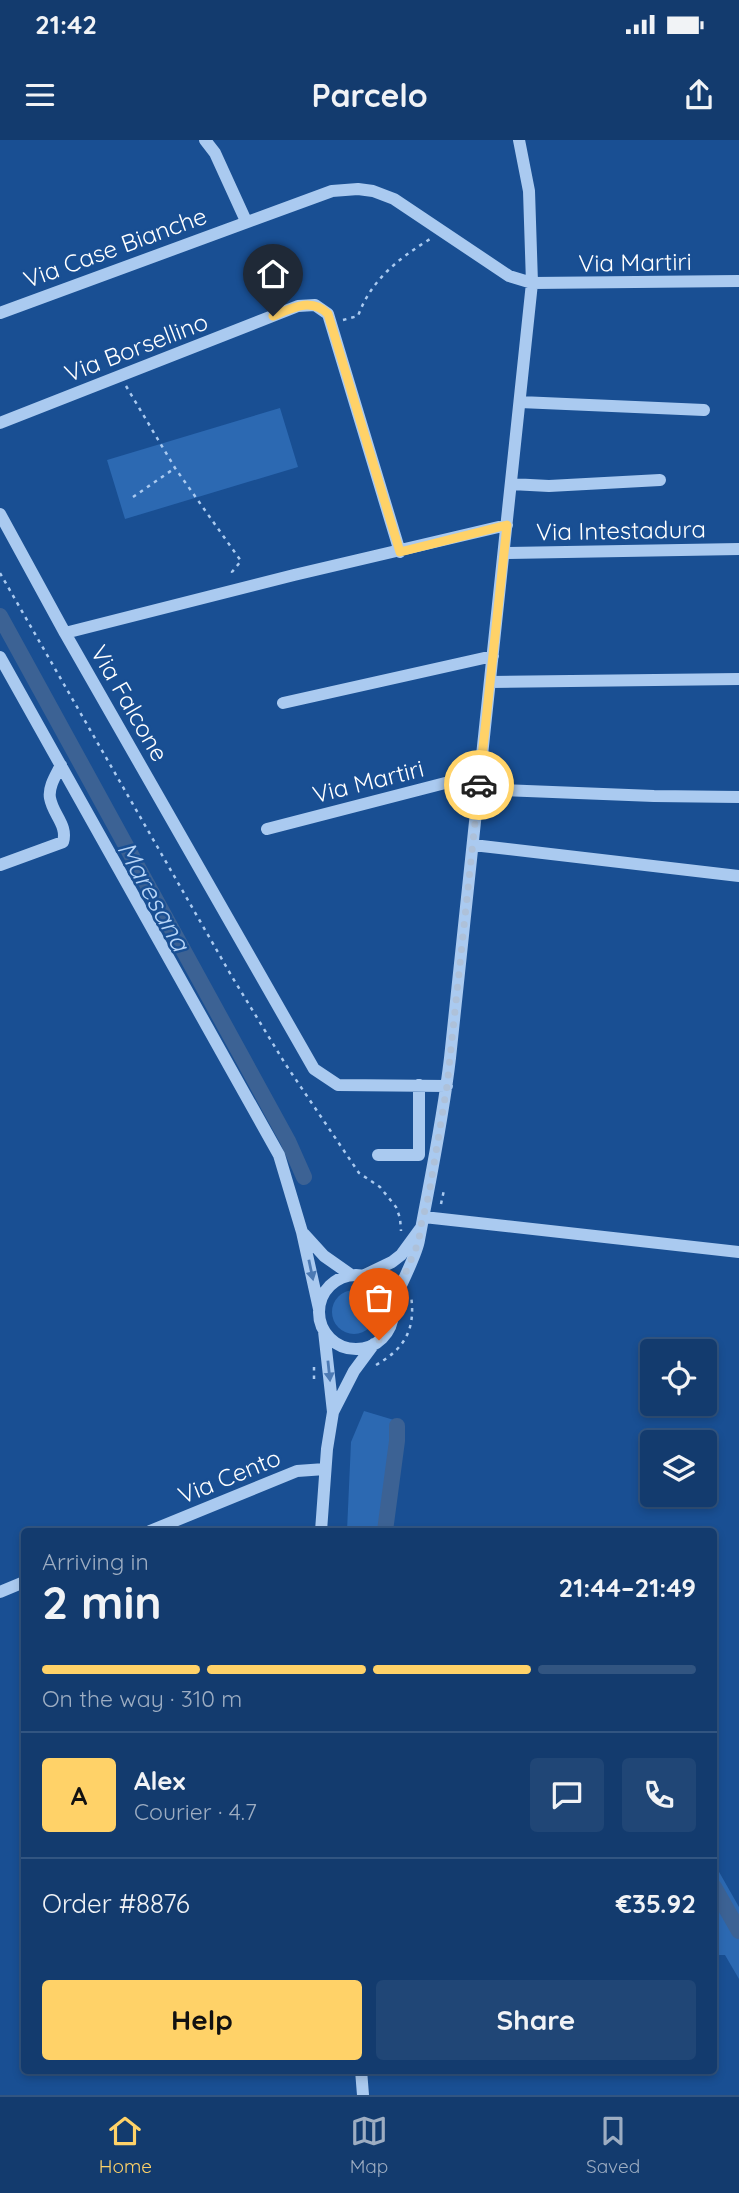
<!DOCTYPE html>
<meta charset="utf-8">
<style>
:root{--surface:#133b6e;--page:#204676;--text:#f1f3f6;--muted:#9dadc2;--line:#325581;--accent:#ffd268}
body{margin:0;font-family:Quicksand,sans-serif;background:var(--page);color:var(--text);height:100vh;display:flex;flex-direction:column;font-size:26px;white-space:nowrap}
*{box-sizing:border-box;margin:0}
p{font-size:23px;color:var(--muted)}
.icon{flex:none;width:38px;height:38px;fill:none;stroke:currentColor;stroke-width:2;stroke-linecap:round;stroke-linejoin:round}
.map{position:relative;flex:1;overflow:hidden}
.panel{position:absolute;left:21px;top:1388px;width:696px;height:546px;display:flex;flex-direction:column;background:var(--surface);border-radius:7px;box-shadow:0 4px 10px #0003,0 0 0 2px var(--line)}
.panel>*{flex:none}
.fabs{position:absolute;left:640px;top:1199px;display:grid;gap:14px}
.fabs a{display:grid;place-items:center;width:77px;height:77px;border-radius:7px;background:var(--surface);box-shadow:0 4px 10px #0003,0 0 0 2px var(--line);font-size:35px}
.pin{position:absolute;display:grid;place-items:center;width:60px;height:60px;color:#fff;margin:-72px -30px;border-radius:50% 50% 50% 0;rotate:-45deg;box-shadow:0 0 7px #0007}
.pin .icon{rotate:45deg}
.courier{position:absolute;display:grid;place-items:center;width:70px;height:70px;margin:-35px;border:5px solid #ffd268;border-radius:50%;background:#fff;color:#222;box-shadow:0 2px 9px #0007}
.overview em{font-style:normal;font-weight:700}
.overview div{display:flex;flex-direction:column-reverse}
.overview{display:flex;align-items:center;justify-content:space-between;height:119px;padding:0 21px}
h1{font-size:46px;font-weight:700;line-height:52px}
.bar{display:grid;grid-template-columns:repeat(4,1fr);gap:10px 7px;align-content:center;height:84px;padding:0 21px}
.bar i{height:9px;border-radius:5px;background:var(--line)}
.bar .current{background:var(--accent)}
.bar p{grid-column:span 4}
.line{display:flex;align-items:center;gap:18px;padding:0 21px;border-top:2px solid var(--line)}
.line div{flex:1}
.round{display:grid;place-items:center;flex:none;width:74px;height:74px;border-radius:7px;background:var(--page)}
.primary-button{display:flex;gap:14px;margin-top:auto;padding:14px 21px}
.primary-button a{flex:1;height:80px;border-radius:7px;background:var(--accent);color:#111;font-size:28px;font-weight:700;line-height:80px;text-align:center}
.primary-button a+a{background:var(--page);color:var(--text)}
.status{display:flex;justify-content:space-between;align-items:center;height:49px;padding:0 35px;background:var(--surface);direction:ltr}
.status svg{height:19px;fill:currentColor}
header{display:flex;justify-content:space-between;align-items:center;height:91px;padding:0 21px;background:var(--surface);font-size:32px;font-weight:700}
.tab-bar{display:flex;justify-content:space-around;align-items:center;height:98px;border-top:2px solid var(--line);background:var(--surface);font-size:19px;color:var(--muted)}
.tab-bar a{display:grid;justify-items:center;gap:4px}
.tab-bar .current{color:var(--accent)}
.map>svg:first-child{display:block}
.green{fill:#2c69b2}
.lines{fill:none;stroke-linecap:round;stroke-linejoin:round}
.canal{stroke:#3c6294;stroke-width:16}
.path{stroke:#aacaf0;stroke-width:2.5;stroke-dasharray:3.5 5;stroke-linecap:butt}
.minor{stroke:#aacaf0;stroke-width:12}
.oneway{fill:#4c7ab4}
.done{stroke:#aec1d9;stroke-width:7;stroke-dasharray:0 12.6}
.route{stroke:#ffd268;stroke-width:9}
.labels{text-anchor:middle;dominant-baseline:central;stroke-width:5;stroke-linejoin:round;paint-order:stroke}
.street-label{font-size:24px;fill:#fff;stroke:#194f93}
.water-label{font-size:26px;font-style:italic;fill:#b6d4f7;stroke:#194f93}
</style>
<div class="status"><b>21:42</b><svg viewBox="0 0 49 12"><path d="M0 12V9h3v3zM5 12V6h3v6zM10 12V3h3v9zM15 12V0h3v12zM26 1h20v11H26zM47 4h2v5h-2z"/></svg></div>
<header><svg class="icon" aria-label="menu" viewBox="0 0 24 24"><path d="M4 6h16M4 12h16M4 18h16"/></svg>Parcelo<svg class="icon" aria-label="share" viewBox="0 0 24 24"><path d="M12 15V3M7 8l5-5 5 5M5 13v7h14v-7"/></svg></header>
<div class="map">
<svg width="739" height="1955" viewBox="0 0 739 1955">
<rect width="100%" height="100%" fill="#194f93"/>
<path class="green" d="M280 268 298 327 125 379 107 320Z
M332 1172a22 22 0 1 1 44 0a22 22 0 1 1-44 0Z
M364 1271 394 1280 401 1288 391 1391H347L351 1302Z
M714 1723 739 1767V1839L725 1815H714Z"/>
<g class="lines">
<path class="canal" d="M0 476 288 1001 304 1037
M385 1391 397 1301V1286
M714 1747 739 1791"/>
<path class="path" d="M343 180 358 176C371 140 398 119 430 99
M126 246 175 328 241 421 232 432 233 437
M133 357 175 328
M0 433 231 835 286 925 359 1033 380 1047 396 1067 400 1078 401 1091
M441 1064 444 1050
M376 1225C404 1209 416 1190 411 1156
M314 1227V1240"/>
<path class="minor" d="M205 0 215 13 246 81
M0 173 332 51 358 49 373 51 394 59 509 136 532 143 739 141
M520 262 704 270
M0 283 298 166 315 165 328 174 400 412
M511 344 549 346 660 340
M0 374 65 493
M504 413 739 409
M0 517 279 1015 302 1092 319 1169
M490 542 739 539
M283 563 493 516
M479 649 654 656 739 657
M267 689 480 634
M473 705 739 736
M0 725 63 702C68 685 53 675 50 658 48 647 56 635 61 625
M447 946 338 945 314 929 65 493 294 435 507 385
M378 1015H419V945
M424 1077 739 1112
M304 1094 324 1116 351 1135
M319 1172a37 37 0 1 1 74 0a37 37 0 1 1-74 0Z
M365 1135 392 1122 401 1115 420 1089
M392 1165C399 1148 417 1115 419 1100 430 1040 443 979 450 918L532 143 529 51 519 0
M333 1272 354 1231 374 1204
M150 1391 297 1331 325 1329
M321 1391 327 1309 333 1272 324 1191
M0 1452 24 1442
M361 1930 363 1955"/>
</g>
<defs><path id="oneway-solid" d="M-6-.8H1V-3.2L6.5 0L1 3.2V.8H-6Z" transform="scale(1.75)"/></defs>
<g class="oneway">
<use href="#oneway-solid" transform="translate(311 1130) rotate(78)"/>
<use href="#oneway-solid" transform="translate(329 1231) rotate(84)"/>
</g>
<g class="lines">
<path class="done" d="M379 1200 390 1186 392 1165 419 1101 420 1089 429 1054 447 946 479 645"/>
<path class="route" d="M273 176C292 168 311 157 328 174L400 412 507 385 479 645"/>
</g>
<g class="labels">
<g class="street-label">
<text transform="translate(115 107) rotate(-20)">Via Case Bianche</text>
<text transform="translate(635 122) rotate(-1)">Via Martiri</text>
<text transform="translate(136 207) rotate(-21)">Via Borsellino</text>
<text transform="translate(621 390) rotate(-1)">Via Intestadura</text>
<text transform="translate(130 563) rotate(60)">Via Falcone</text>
<text transform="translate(368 641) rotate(-14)">Via Martiri</text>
<text transform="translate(229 1336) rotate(-22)">Via Cento</text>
</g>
<g class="water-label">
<text transform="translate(154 756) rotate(61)">Maresana</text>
</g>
</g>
</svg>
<div class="fabs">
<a><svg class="icon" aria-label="locate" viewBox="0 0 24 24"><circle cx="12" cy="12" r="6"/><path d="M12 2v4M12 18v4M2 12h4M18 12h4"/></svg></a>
<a><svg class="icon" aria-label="layers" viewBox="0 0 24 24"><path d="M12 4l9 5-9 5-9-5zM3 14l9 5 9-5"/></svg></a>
</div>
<div class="pin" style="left:379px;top:1200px;background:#ea580c"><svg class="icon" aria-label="bag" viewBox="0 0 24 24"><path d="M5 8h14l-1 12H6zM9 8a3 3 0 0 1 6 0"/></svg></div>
<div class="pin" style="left:273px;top:176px;background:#1f2937"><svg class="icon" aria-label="home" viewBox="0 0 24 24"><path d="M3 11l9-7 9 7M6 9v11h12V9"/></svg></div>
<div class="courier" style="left:479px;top:645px"><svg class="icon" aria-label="car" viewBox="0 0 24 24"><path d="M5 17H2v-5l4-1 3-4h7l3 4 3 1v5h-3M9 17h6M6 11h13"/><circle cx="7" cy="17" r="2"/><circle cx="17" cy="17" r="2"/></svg></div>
<section class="panel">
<div class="overview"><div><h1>2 min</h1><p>Arriving in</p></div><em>21:44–21:49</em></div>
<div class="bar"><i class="current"></i><i class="current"></i><i class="current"></i><i></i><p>On the way · 310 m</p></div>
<div class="line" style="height:126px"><b class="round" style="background:var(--accent);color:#111">A</b><div><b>Alex</b><p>Courier · 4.7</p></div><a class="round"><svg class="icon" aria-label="chat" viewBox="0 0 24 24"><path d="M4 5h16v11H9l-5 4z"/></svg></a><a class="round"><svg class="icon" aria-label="phone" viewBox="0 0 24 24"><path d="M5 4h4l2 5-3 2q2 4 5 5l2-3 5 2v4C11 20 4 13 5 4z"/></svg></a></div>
<div class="line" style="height:91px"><div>Order #8876</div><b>€35.92</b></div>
<div class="primary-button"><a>Help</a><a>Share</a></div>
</section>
</div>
<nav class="tab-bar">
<a class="current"><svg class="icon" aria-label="home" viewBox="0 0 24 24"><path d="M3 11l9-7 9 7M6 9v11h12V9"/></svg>Home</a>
<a><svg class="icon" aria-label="map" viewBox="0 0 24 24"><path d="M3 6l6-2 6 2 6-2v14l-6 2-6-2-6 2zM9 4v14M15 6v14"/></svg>Map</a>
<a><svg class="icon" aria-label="saved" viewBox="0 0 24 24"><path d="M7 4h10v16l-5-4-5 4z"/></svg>Saved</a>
</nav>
